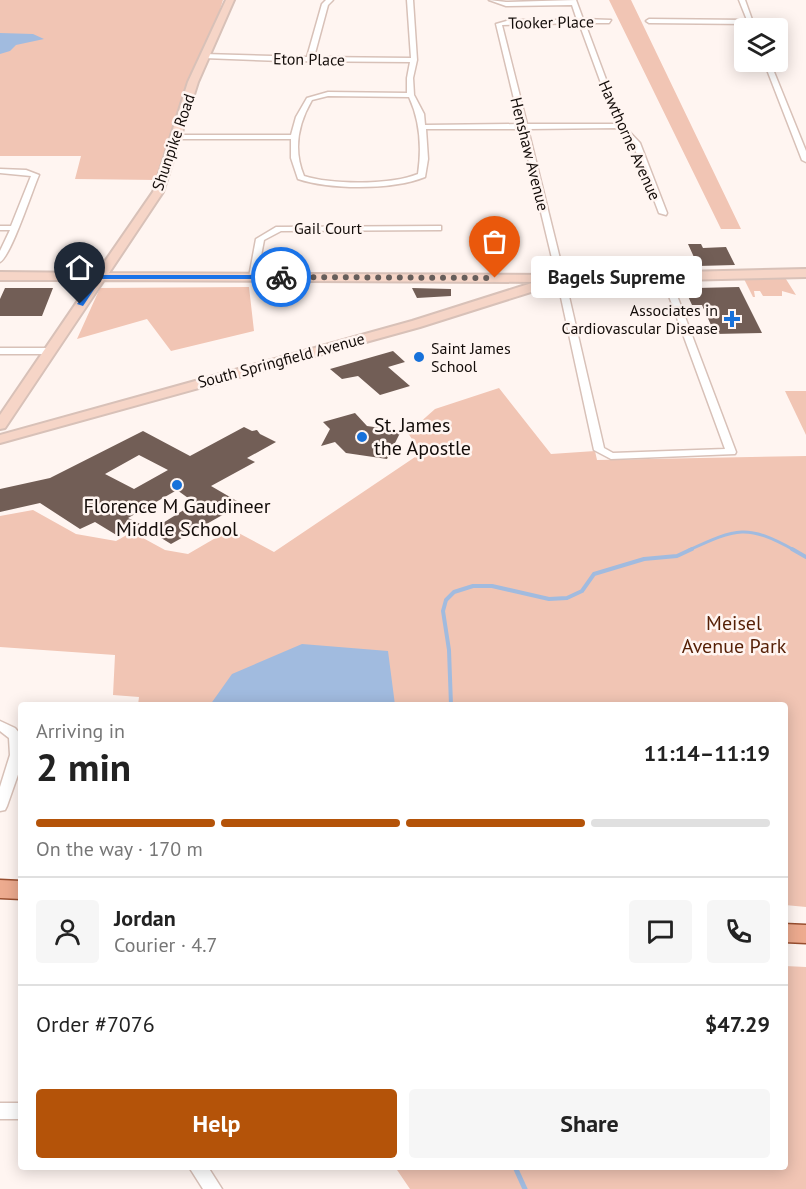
<!DOCTYPE html>
<meta charset="utf-8">
<style>
:root{--surface:#fff;--page:#f6f6f6;--text:#222;--muted:#767676;--line:#e0e0e0;--accent:#b45309}
body{margin:0;font-family:"PT Sans",sans-serif;background:var(--page);color:var(--text);height:100vh;display:flex;flex-direction:column;font-size:22px;white-space:nowrap}
*{box-sizing:border-box;margin:0}
p{font-size:20px;color:var(--muted)}
.icon{flex:none;width:33px;height:33px;fill:none;stroke:currentColor;stroke-width:2;stroke-linecap:round;stroke-linejoin:round}
.map{position:relative;flex:1;overflow:hidden}
.panel{position:absolute;left:18px;top:702px;width:770px;height:468px;display:flex;flex-direction:column;background:var(--surface);border-radius:6px;box-shadow:0 3px 15px #0003}
.panel>*{flex:none}
.buttons{position:absolute;left:734px;top:18px;display:grid;gap:12px}
.buttons a{display:grid;place-items:center;width:54px;height:54px;border-radius:6px;background:var(--surface);box-shadow:0 3px 15px #0003;font-size:30px}
.pin{position:absolute;display:grid;place-items:center;width:51px;height:51px;color:#fff;margin:-62px -26px;border-radius:50% 50% 50% 0;rotate:-45deg;box-shadow:0 0 6px #0007}
.pin .icon{rotate:45deg}
.courier{position:absolute;display:grid;place-items:center;width:60px;height:60px;margin:-30px;border:4px solid #1a73e8;border-radius:50%;background:#fff;color:#222;box-shadow:0 2px 8px #0007}
.bubble{position:absolute;height:42px;border-radius:6px;background:var(--surface);box-shadow:0 3px 15px #0003;font-size:20px;font-weight:700;line-height:42px;text-align:center}
.overview em{font-style:normal;font-weight:700}
.overview div{display:flex;flex-direction:column-reverse}
.overview{display:flex;align-items:center;justify-content:space-between;height:102px;padding:0 18px}
h1{font-size:39px;font-weight:700;line-height:45px}
.bar{display:grid;grid-template-columns:repeat(4,1fr);gap:9px 6px;align-content:center;height:72px;padding:0 18px}
.bar i{height:8px;border-radius:4px;background:var(--line)}
.bar .on{background:var(--accent)}
.bar p{grid-column:span 4}
.line{display:flex;align-items:center;gap:15px;padding:0 18px;border-top:2px solid var(--line)}
.line div{flex:1}
.round{display:grid;place-items:center;flex:none;width:63px;height:63px;border-radius:6px;background:var(--page)}
.action{display:flex;gap:12px;margin-top:auto;padding:12px 18px}
.action a{flex:1;height:69px;border-radius:6px;background:var(--accent);color:#fff;font-size:24px;font-weight:700;line-height:69px;text-align:center}
.action a+a{background:var(--page);color:var(--text)}
.map>svg:first-child{display:block}
.green{fill:#f1c5b4}
.water{fill:#a1bbdf}
.lines{fill:none;stroke-linecap:round;stroke-linejoin:round}
.stream-far2{stroke:#a1bbdf;stroke-width:3}
.stream-far1{stroke:#a1bbdf;stroke-width:4}
.stream{stroke:#a1bbdf;stroke-width:5}
.building{fill:#725e56;fill-rule:evenodd}
.street-casing{stroke:#d8c1b8;stroke-width:3}
.secondary-casing{stroke:#d8c1b8;stroke-width:4}
.primary-casing{stroke:#994f30;stroke-width:3}
.street{fill:#fff;fill-rule:evenodd}
.secondary{fill:#f6d5c7;fill-rule:evenodd}
.primary{fill:#edab8f;fill-rule:evenodd}
.route{fill:#1a73e8}
.done{stroke:#665e5b;stroke-width:6;stroke-dasharray:0 10.8}
.poi-dot{fill:#1771da;stroke:#fff5f1;stroke-width:2}
.labels{text-anchor:middle;dominant-baseline:central;stroke-width:5;stroke-linejoin:round;paint-order:stroke}
.far-street-label{font-size:16px;fill:#140d0a;stroke:#fff5f1}
.far-poi-label{font-size:16px;fill:#140d0a;stroke:#fff5f1;text-anchor:end}
.poi-label{font-size:20px;fill:#140d0a;stroke:#fff5f1;text-anchor:start}
.park-label{font-size:20px;fill:#551f05;stroke:#fff5f1}
</style>
<div class="map">
<svg width="806" height="1189" viewBox="0 0 806 1189">
<rect width="100%" height="100%" fill="#fff5f1"/>
<path class="green" d="M0 0H223L218 16 186 92 157 180 75 179 81 156H0Z
M609 0H631L741 229H721Z
M784 276 796 295 782 291V296H763L760 291H754L755 297H753L743 277Z
M249 287 254 331 171 351 147 319 77 339 100 288Z
M499 388 551 454 595 451 597 460 806 456V907L785 905 784 705H138L139 697 113 695 115 655 0 647V516L33 510 76 534 116 541 132 532 165 550 188 554 231 529 274 552 421 453 408 433 435 409Z
M785 391H806V435Z
M785 966 806 967V1189H410L395 1167H784Z"/>
<path class="water" d="M0 33 33 34 44 39 16 45 10 51 0 54Z
M302 644 388 651 395 705H210L232 674Z"/>
<g class="lines">
<path class="stream-far2" d="M689 550C737 528 747 524 794 550"/>
<path class="stream-far1" d="M792 549 806 557
M451 705 449 650 443 611 446 600 454 592 473 586H492L549 599 567 598 582 591 594 574 644 559 677 556 692 549"/>
<path class="stream" d="M515 1167 525 1189"/>
</g>
<path class="building" d="M688 244H701L703 248 726 247 735 265 698 266Z
M739 287 762 333 715 334 702 305H692L686 292H698L696 288Z
M5 288H53L42 316H0V299Z
M412 288 451 289V296L417 298Z
M393 351 405 362 388 367 410 386 380 395 358 376 342 379 330 369Z
M355 413 367 426 401 431 387 459 346 453 335 442 321 446 330 429 323 422Z
M244 427 252 431 257 430 260 434 276 442 247 458 255 462 211 486 242 504 171 544 150 531 195 503 177 490 128 518 140 524 118 536 95 522 80 529 40 503 0 512V489L50 478 143 431 190 456ZM139 455 168 470 134 489 105 474Z"/>
<g class="lines">
<g class="street-casing">
<path id="street" d="M326 0H333L328 5 314 57 411 58 407 0H413L417 60 413 78 414 95 424 114 425 125 520 124 496 24 510 20H577L572 5 506 6 489 0 506 2 576 0 583 19 611 20 609 23H585L623 125 640 143 667 213 666 215 659 213 633 144 618 128 528 129 565 279 604 448 613 453 725 449 662 277 666 274 670 277 736 452 735 454 611 459 594 450 557 279 521 129H426L428 159 425 177C393 190 331 190 298 179L291 158V139H174L173 137 177 135H291L296 117 307 98 328 92 407 93V78L410 62 282 61 204 58 201 56 204 54 307 57 322 4ZM579 23 616 124H527L502 25ZM328 96 409 97C420 121 422 147 418 174 392 185 332 185 304 176 293 150 298 124 312 100Z
M739 0H745L755 28H751L749 24 649 23 646 21 649 19 747 20Z
M764 62H770L806 151V162L802 160Z
M0 169 26 170 39 175C32 191 11 256 0 262V251L10 230H0V226H11L31 176 0 173Z
M438 226H441V230L281 231 264 240 257 277 253 280 249 277 256 239 276 227Z
M0 348H48L53 351 48 354H0Z
M0 721 15 728 21 735V766L7 806 5 810 0 811V787L10 755 9 738 0 731Z
M0 1103H21V1119H0Z
M189 1167H208L222 1189H203Z"/>
</g>
<g class="secondary-casing">
<path id="secondary" d="M226 0H234L198 82 163 192 109 273 561 275 806 269V277L552 283 550 286 420 327 0 443V435L412 321 535 282 104 280 5 428 0 429V415L92 280H0V272L97 273 153 192 188 82Z"/>
</g>
<g class="primary-casing">
<path id="primary" d="M0 880 21 881V899L0 898Z
M784 924 806 925V943L784 942Z"/>
</g>
<use href="#street" class="street"/>
<use href="#secondary" class="secondary"/>
<use href="#primary" class="primary"/>
</g>
<path class="route" d="M281 275 284 279H101L83 306 77 304 99 275Z"/>
<g class="lines">
<path class="done" d="M281 277 495 278"/>
</g>
<g class="poi-dot">
<path d="M729 310h6v6h6v6h-6v6h-6v-6h-6v-6h6z"/>
<circle cx="419" cy="357" r="6"/>
<circle cx="362" cy="437" r="6"/>
<circle cx="177" cy="485" r="6"/>
</g>
<g class="labels">
<g class="far-street-label">
<text transform="translate(551 22) rotate(-1)">Tooker Place</text>
<text transform="translate(309 59) rotate(1)">Eton Place</text>
<text transform="translate(630 140) rotate(66)">Hawthorne Avenue</text>
<text transform="translate(173 142) rotate(-71)">Shunpike Road</text>
<text transform="translate(530 154) rotate(76)">Henshaw Avenue</text>
<text x="328" y="228">Gail Court</text>
<text transform="translate(281 360) rotate(-15)">South Springfield Avenue</text>
</g>
<g class="far-poi-label">
<text x="718" y="310">Associates in<tspan x="718" dy="18">Cardiovascular Disease</tspan></text>
<text x="431" y="348" text-anchor="start">Saint James<tspan x="431" dy="18">School</tspan></text>
</g>
<g class="poi-label">
<text x="374" y="425">St. James<tspan x="374" dy="23">the Apostle</tspan></text>
<text x="177" y="506" text-anchor="middle">Florence M Gaudineer<tspan x="177" dy="23">Middle School</tspan></text>
</g>
<g class="park-label">
<text x="734" y="623">Meisel<tspan x="734" dy="23">Avenue Park</tspan></text>
</g>
</g>
</svg>
<div class="buttons">
<a><svg class="icon" aria-label="layers" viewBox="0 0 24 24"><path d="M12 4l9 5-9 5-9-5zM3 14l9 5 9-5"/></svg></a>
</div>
<div class="pin" style="left:495px;top:278px;background:#ea580c"><svg class="icon" aria-label="bag" viewBox="0 0 24 24"><path d="M5 8h14l-1 12H6zM9 8a3 3 0 0 1 6 0"/></svg></div>
<div class="pin" style="left:80px;top:304px;background:#1f2937"><svg class="icon" aria-label="home" viewBox="0 0 24 24"><path d="M3 11l9-7 9 7M6 9v11h12V9"/></svg></div>
<div class="courier" style="left:281px;top:277px"><svg class="icon" aria-label="bike" viewBox="0 0 24 24"><circle cx="6" cy="16" r="4"/><circle cx="18" cy="16" r="4"/><path d="M6 16l4-8h5l3 8M10 8l3 8H6M13 5h3"/></svg></div>
<div class="bubble" style="left:531px;top:256px;width:171px">Bagels Supreme</div>
<section class="panel">
<div class="overview"><div><h1>2 min</h1><p>Arriving in</p></div><em>11:14–11:19</em></div>
<div class="bar"><i class="on"></i><i class="on"></i><i class="on"></i><i></i><p>On the way · 170 m</p></div>
<div class="line" style="height:108px"><a class="round"><svg class="icon" aria-label="person" viewBox="0 0 24 24"><circle cx="12" cy="8" r="4"/><path d="M4 21q1-7 8-7t8 7"/></svg></a><div><b>Jordan</b><p>Courier · 4.7</p></div><a class="round"><svg class="icon" aria-label="chat" viewBox="0 0 24 24"><path d="M4 5h16v11H9l-5 4z"/></svg></a><a class="round"><svg class="icon" aria-label="phone" viewBox="0 0 24 24"><path d="M5 4h4l2 5-3 2q2 4 5 5l2-3 5 2v4C11 20 4 13 5 4z"/></svg></a></div>
<div class="line" style="height:78px"><div>Order #7076</div><b>$47.29</b></div>
<div class="action"><a>Help</a><a>Share</a></div>
</section>
</div>
